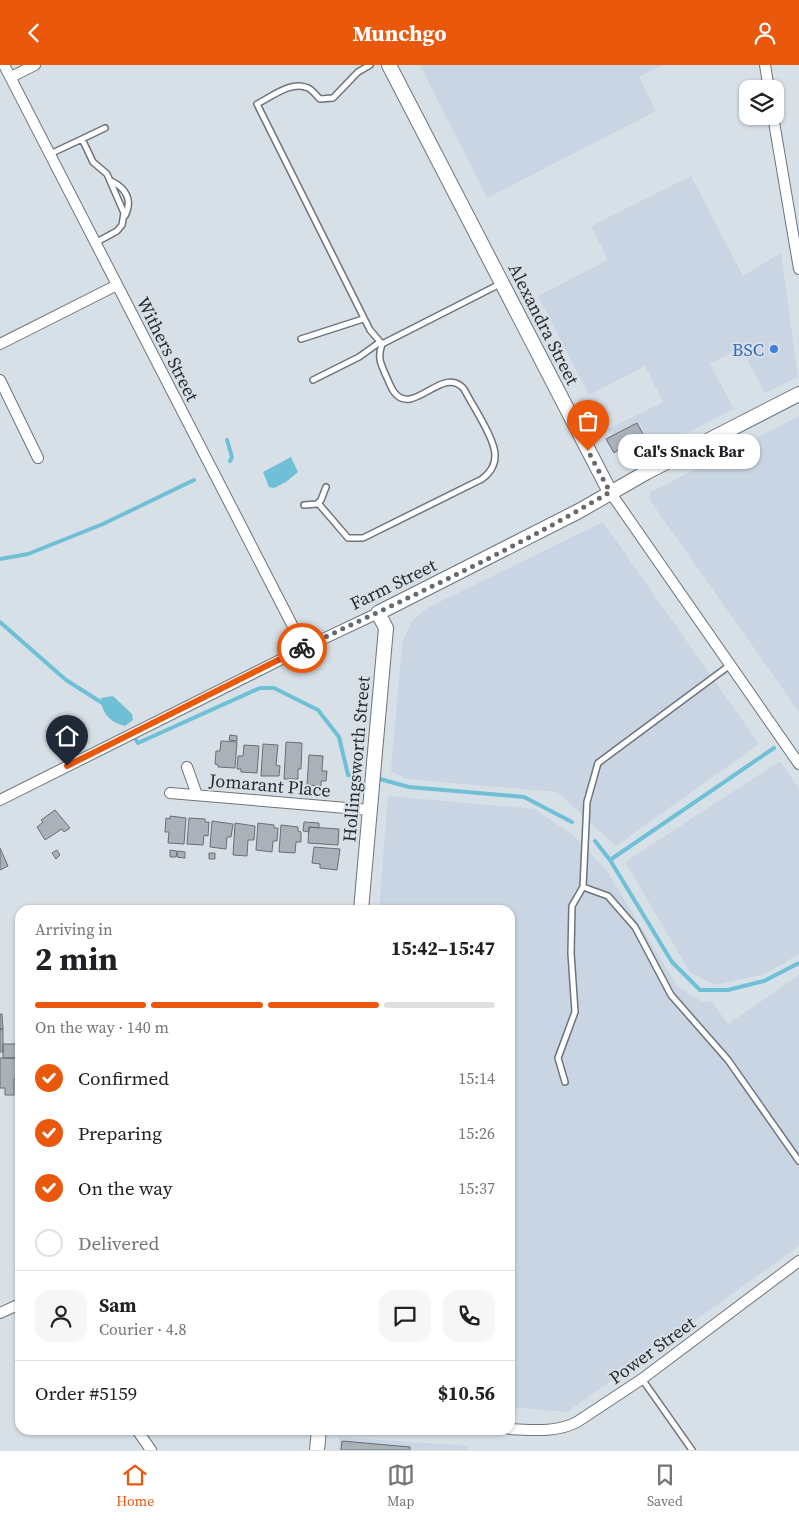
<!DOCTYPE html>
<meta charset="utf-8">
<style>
:root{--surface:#fff;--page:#f6f6f6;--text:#202124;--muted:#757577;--line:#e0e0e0;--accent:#ea580c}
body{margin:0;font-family:"Source Serif 4",serif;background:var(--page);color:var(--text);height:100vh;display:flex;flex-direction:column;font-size:19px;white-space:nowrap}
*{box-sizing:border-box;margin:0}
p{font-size:16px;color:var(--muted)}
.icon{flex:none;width:28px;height:28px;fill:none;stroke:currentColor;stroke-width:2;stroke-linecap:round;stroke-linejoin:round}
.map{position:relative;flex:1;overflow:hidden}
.side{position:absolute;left:15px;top:840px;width:500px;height:530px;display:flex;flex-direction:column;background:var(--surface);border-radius:15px;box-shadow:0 1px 4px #0004}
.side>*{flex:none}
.tools{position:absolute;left:739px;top:15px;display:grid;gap:10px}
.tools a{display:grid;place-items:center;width:45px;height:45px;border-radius:10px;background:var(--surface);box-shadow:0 1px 4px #0004;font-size:25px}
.pin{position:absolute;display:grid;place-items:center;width:42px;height:42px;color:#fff;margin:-51px -21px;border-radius:50% 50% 50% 0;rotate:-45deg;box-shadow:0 0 5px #0007}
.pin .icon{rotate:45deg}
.courier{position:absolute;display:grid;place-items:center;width:50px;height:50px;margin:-25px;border:4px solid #ea580c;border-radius:50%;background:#fff;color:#222;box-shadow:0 1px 6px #0007}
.bubble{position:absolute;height:35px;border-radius:15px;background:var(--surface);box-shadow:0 1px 4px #0004;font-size:16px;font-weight:700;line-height:35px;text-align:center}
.summary em{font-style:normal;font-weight:700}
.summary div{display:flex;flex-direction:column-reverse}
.summary{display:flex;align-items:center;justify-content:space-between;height:85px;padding:0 20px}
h1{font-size:32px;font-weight:700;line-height:38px}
.bar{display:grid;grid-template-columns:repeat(4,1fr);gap:8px 5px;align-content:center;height:60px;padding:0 20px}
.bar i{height:6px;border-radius:4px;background:var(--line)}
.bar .active{background:var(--accent)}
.bar p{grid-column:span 4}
.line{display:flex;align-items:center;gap:12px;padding:0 20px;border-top:1px solid var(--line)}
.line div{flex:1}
.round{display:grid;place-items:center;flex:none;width:52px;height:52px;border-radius:15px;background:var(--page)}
ol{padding:0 20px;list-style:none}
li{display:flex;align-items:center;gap:15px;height:55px}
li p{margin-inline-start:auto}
li .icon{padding:5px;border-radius:50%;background:var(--accent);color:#fff;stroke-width:4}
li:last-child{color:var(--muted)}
li i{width:28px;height:28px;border:2px solid var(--line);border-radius:50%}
header{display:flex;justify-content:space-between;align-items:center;height:65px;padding:0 20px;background:var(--accent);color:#fff;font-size:22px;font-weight:700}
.tab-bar{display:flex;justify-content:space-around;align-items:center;height:70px;border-top:1px solid var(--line);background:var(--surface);font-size:14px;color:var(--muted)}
.tab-bar a{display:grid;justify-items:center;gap:2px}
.tab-bar .active{color:var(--accent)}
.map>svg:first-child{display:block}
.built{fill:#c9d5e2}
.water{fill:#6fc0d6}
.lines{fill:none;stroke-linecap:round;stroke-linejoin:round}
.stream{stroke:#6fc0d6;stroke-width:4}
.building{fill:#aab1b8;stroke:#686e75}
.service-casing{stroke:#6e747b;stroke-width:8}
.minor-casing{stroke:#6e747b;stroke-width:12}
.tertiary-casing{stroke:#6e747b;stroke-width:16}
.service{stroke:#fff;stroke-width:5}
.minor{stroke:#fff;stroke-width:10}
.tertiary{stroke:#fff;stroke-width:14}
.done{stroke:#666a6f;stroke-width:5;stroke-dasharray:0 9}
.route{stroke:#ea580c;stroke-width:6}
.shop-dot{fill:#3f7fe0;stroke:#d8e0e7;stroke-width:2}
.labels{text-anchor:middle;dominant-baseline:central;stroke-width:4;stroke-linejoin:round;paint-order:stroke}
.street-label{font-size:18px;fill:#292b2e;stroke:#d8e0e7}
.shop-label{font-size:18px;fill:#366cbe;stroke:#d8e0e7;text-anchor:end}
</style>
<header><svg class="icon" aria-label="back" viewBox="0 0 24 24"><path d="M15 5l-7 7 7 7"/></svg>Munchgo<svg class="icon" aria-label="person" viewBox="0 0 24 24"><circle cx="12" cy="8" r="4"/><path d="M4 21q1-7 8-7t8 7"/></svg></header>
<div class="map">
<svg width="799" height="1385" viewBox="0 0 799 1385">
<rect width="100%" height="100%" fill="#d8e0e7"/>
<path class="built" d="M420 0H663L639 12 656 46 487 133Z
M691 111 743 211 781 188 798 312 765 328 741 283 710 299 734 344 632 396H623L608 364 663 337 645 301 589 330 538 231 608 195 591 161Z
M799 351V647L649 434 651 427Z
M603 457 759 679 616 781 557 727 406 714 391 706 402 578 412 556 427 543Z
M780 696 799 724V889L765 909 715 920 690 907 625 797Z
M388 731 534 744 572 769 607 806 677 921 701 936 712 937 728 959 799 910V1181L567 1347 510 1342V845H379Z
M339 1372 468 1381V1385H338Z"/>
<path class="water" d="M291 392 298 407 286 417 274 423 269 422 263 407Z
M113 631 132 649 133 655 125 661C111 658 101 648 101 633Z"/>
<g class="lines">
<path class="stream" d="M227 375 232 392 230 396
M0 494 28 489 103 459 194 415
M0 557 66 615 104 639
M136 675 138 678 260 623H274L318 645 339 672 348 710 358 711
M380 714 409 722 524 732 572 757
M595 776 610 795 672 897 700 925H728L764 916 799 898
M610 795 774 683"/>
</g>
<path class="building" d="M637 358 644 371 642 372 645 379 621 391 618 385 614 388 606 374Z
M230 670 237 671V676L229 675Z
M221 676 237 677 235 703 218 702V700L215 699 216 686H220Z
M286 677 302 678 301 704H298V714H284Z
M263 679 278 680 276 700 280 701 279 711H261Z
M244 680 259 681 257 708 241 707V704H237L238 691H243Z
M309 690 323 691 322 706H327L326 716H321V721L307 720Z
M55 745 70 763 64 767 62 764 45 775 37 762 43 757 41 755Z
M170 751 186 753 184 779 168 778 169 767H165L166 753 170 754Z
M189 753 205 754V757H209L208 771 204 770 203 780 187 779Z
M212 756 233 759 231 772H227L226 784 210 782Z
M304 757 319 758V763L309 762V767L303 766Z
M235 758 255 761 254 775H248L247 791 233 790Z
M258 758 274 760V763H278L277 776H273L272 787 256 785Z
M281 760 298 762V766L301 767V777H296L295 788 279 787Z
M309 762 339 764 338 780 308 778Z
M314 782 340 784 337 805 320 803V799L312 798Z
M0 783 8 801 0 805Z
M57 785 60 790 56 794 52 788Z
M170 785 177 786 176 792H170Z
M178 786 185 787V793L177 792Z
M209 788H215V794H209Z
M0 949H2L3 964H0Z
M0 964H3V987H0Z
M3 979H18V993H3Z
M0 993H20V1014H14V1030H5V1023H0Z
M342 1376 410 1382V1385H341Z"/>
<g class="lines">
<g class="service-casing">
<path id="service" d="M370 0 358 7 333 33 320 34C316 31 313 25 308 23 292 15 271 32 257 39L370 265 382 279 500 219
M82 74 105 63
M50 89 82 74 93 97 107 109 124 148 122 160 117 166 95 178
M111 116C126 123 133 135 125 151
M301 274 363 254
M313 315 359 292 380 277
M318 438 348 473H363L482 414C490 408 495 401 495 391 496 375 472 340 464 324 443 299 413 353 394 327 391 323 389 317 387 313 381 299 377 294 382 279
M304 440 317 439 321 435 326 422
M583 822 608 831 635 862 671 930 728 995 799 1096
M565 1017 558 993 575 947 571 888 572 841 583 822 587 737 598 698 730 600
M642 1314 692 1385"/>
</g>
<g class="minor-casing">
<path id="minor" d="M4 0 304 583
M765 0 769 24
M11 12 35 0
M773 51 799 204
M0 279 117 220
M0 315 38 393
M610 427 799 699
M187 702 197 730
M170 728 370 745
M0 735 304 583 378 548
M0 1248 20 1239
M510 1364C532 1365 556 1368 577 1357L642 1314 799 1196
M137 1365 151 1385"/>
</g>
<g class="tertiary-casing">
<path id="tertiary" d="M389 0 610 427
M361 845 386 563 378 548 579 446 647 407 799 329
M317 1385 319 1365"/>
</g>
<use href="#service" class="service"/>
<use href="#minor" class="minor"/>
<use href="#tertiary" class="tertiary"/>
</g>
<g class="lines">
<path class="done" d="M302 583C406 534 511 486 610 427L588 386"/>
<path class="route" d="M67 701 302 583"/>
</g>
<circle class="shop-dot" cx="774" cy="284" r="5"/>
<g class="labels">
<g class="street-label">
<text transform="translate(544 259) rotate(63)">Alexandra Street</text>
<text transform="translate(168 284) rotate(63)">Withers Street</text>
<text transform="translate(393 519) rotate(-26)">Farm Street</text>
<text transform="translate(356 694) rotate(-85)">Hollingsworth Street</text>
<text transform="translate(270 720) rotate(5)">Jomarant Place</text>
<text transform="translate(652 1285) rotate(-36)">Power Street</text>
</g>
<g class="shop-label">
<text x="764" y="284">BSC</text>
</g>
</g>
</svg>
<div class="tools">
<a><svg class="icon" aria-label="layers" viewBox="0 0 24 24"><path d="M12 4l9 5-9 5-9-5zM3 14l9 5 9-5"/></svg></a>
</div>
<div class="pin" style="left:588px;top:386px;background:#ea580c"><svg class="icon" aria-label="bag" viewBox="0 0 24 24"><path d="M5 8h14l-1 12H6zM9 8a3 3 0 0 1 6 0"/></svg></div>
<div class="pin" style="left:67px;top:701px;background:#1f2937"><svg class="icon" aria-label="home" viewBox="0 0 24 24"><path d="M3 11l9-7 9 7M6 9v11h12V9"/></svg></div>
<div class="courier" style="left:302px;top:583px"><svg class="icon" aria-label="bike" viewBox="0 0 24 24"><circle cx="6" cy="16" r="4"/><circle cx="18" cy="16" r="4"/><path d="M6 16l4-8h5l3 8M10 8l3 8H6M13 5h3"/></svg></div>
<div class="bubble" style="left:618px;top:369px;width:142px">Cal's Snack Bar</div>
<section class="side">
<div class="summary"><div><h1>2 min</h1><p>Arriving in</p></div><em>15:42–15:47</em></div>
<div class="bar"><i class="active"></i><i class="active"></i><i class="active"></i><i></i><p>On the way · 140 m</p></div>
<ol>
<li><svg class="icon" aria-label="check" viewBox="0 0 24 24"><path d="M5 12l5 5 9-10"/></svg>Confirmed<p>15:14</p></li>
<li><svg class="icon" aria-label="check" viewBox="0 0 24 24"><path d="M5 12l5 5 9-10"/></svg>Preparing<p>15:26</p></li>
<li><svg class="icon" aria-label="check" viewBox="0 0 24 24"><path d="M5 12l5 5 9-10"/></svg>On the way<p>15:37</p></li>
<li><i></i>Delivered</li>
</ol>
<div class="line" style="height:90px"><a class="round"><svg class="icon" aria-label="person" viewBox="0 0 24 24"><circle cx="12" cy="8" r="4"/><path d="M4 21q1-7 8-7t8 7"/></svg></a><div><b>Sam</b><p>Courier · 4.8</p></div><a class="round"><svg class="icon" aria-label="chat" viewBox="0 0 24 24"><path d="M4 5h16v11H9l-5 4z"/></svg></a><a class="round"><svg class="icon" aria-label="phone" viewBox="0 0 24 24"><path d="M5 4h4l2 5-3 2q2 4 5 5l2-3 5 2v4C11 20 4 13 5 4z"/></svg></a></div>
<div class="line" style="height:65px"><div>Order #5159</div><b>$10.56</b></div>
</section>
</div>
<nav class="tab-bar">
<a class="active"><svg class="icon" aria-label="home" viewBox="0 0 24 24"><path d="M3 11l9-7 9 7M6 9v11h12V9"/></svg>Home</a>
<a><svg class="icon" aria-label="map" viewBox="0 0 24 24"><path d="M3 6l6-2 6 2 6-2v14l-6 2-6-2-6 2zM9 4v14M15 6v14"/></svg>Map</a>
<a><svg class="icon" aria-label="saved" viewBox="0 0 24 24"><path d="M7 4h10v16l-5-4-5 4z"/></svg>Saved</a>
</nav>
